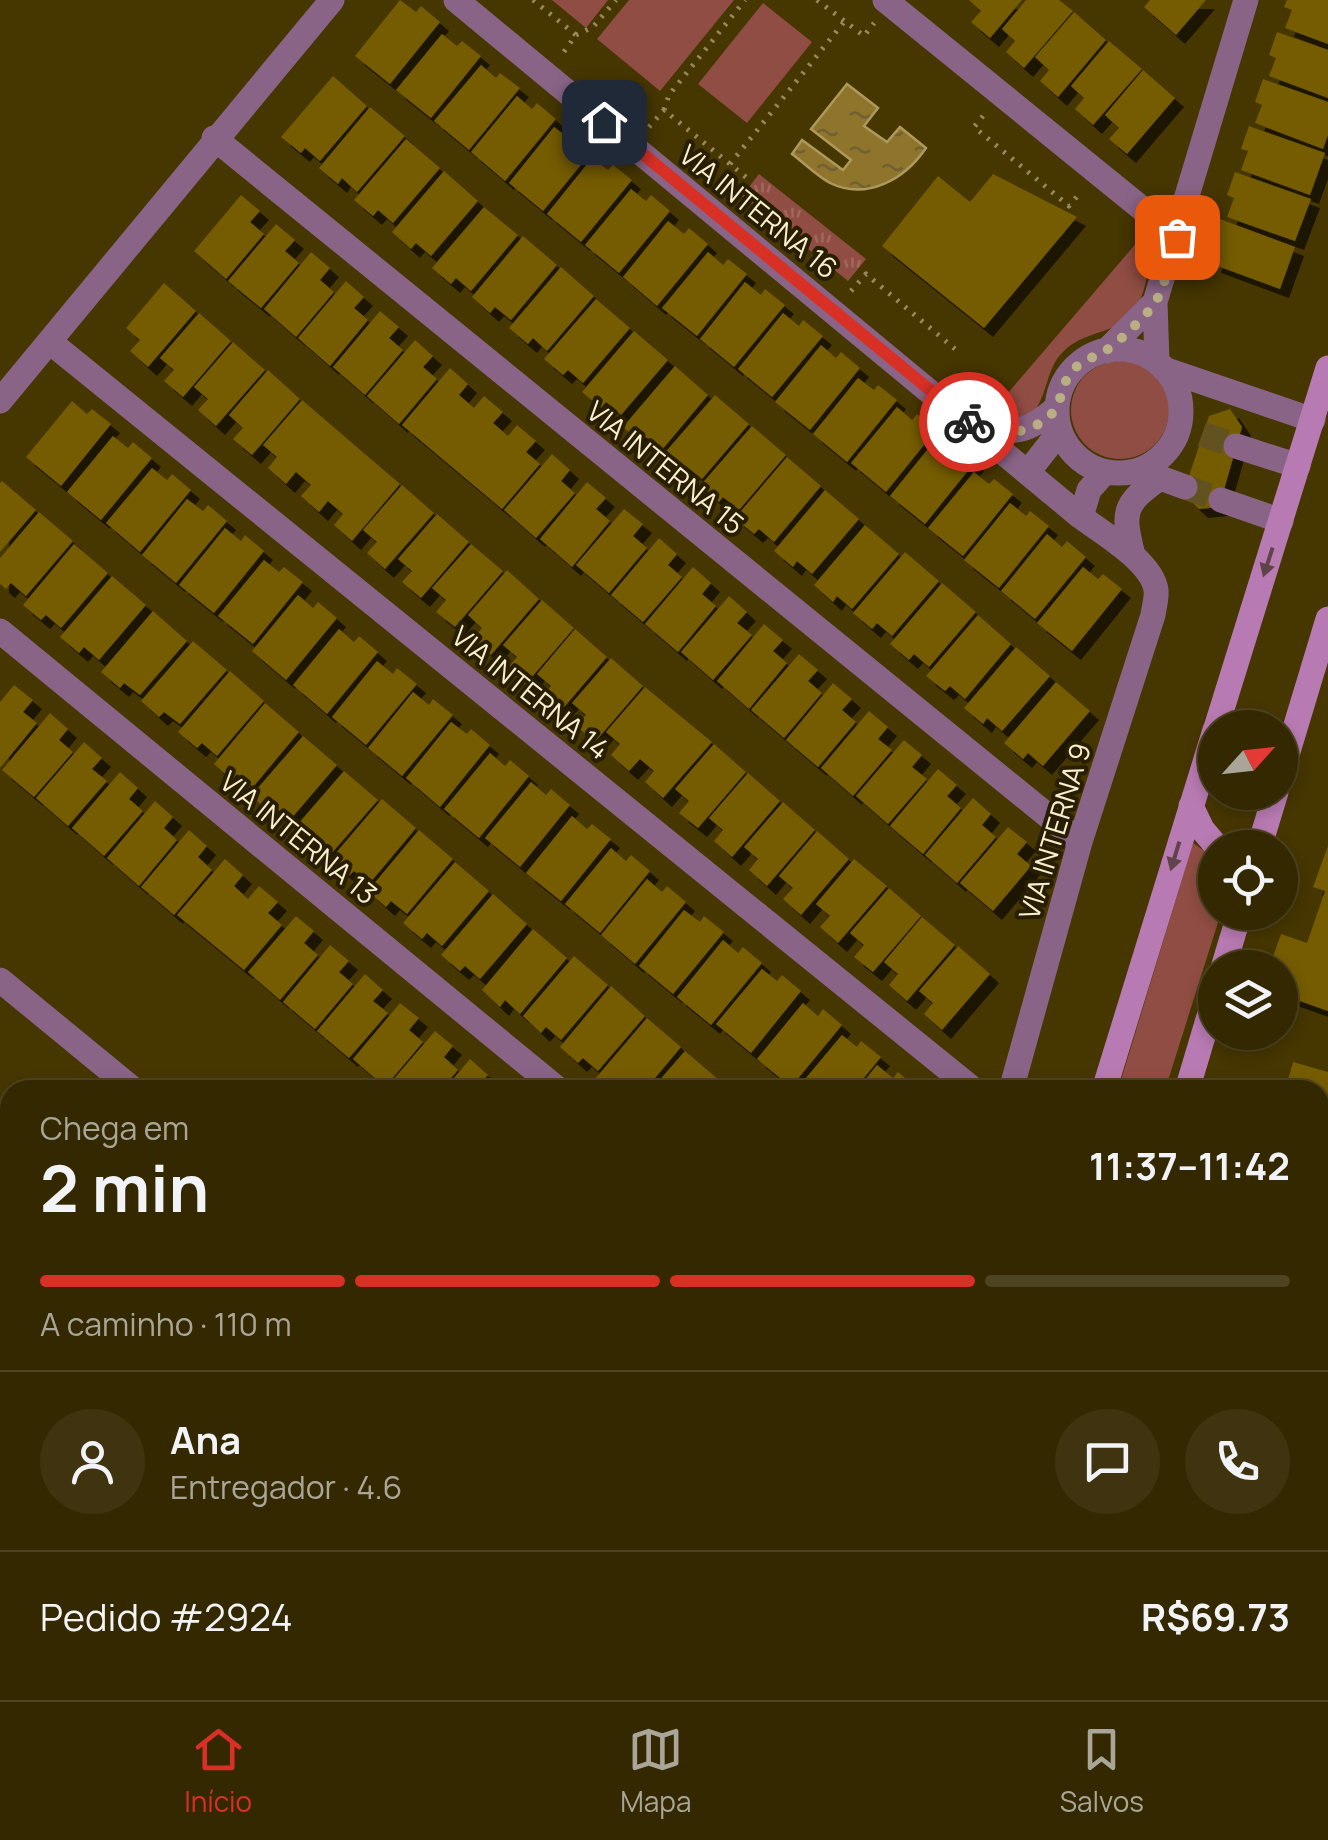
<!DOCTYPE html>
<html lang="pt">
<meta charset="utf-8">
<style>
:root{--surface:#342800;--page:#3f340f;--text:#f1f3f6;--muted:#a9a699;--line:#4e4422;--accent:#d93025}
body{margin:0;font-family:Manrope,sans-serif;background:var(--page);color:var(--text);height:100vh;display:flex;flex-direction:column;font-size:38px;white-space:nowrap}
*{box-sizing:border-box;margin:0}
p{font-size:32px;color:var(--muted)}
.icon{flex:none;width:55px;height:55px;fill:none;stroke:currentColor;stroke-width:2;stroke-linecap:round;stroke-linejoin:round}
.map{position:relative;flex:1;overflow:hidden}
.details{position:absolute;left:0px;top:1080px;width:1330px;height:620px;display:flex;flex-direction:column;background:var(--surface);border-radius:30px 30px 0 0;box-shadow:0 5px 15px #0003,0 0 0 2px var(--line)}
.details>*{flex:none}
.needle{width:65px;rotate:63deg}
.tools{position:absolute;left:1198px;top:710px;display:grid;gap:20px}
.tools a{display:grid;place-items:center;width:100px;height:100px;border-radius:50%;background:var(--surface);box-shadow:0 5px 15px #0003,0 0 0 2px var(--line);font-size:50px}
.pin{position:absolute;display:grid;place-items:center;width:85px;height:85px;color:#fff;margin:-42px;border-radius:20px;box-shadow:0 5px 15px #0006}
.courier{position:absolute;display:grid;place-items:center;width:100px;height:100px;margin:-50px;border:8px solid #d93025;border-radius:50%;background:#fff;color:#222;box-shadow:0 2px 12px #0007}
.headline em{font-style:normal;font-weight:700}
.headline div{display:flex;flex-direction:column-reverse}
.headline{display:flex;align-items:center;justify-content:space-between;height:170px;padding:0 40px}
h1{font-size:65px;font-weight:700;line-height:75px}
.bar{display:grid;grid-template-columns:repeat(4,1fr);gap:15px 10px;align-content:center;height:120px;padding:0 40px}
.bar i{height:12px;border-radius:8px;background:var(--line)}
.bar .active{background:var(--accent)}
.bar p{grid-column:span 4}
.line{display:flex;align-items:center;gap:25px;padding:0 40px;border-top:2px solid var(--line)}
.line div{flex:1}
.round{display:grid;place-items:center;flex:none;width:105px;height:105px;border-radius:52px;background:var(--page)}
.tabs{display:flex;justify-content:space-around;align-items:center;height:140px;border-top:2px solid var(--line);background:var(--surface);font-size:28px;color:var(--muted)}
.tabs a{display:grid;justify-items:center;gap:5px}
.tabs .active{color:var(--accent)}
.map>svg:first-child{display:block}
.grass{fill:#904d43}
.park{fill:url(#park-tufts)}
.water{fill:url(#water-ripples);stroke:#ae995c;stroke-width:2.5}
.building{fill:#745b06;filter:url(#shadow)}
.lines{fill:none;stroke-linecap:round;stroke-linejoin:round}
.street-tunnel{stroke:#61521f;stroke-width:25;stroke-dasharray:25 12;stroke-linecap:butt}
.path{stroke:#97895d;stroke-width:5;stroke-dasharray:2.5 8;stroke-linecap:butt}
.street{stroke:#8a6486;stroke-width:25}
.secondary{stroke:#b87ab2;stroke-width:25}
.oneway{fill:#61434a}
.done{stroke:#baae85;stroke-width:10;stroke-dasharray:0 18}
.route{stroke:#d93025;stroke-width:12}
.labels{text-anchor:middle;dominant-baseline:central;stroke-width:8;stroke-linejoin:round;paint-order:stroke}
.street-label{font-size:28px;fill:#f9eecd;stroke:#271e04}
</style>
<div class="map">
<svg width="1328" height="1700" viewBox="0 0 1328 1700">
<defs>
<pattern id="park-tufts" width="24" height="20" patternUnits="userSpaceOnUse" patternTransform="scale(2.5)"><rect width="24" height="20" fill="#904d43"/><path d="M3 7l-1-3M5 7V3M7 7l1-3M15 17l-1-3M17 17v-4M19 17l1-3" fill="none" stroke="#a0675d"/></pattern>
<pattern id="water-ripples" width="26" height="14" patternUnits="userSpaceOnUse" patternTransform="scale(2.5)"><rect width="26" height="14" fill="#8e752b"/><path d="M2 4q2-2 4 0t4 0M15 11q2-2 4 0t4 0" fill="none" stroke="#706034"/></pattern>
<filter id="shadow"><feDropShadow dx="9" dy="9" stdDeviation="0" flood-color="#0009"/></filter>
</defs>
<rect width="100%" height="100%" fill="#463600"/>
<path class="grass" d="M552 0H608L586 28Z
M629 0H734L660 91 597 39Z
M763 3 812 42 747 123 698 84Z
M1145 233C1155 253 1145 308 1126 320 1107 334 1082 333 1064 351 1044 369 1049 400 1028 418L993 421 989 415Z
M1071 410a49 49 0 1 1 98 0a49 49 0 1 1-98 0Z
M1193 843 1215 858V912L1221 913 1165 1090H1118Z
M939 1690H1110L1113 1700H937Z"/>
<path class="park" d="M759 174 866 259 848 281 742 196Z"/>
<path class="water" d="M847 84 878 108 864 126 887 142 900 127 926 148C905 179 867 201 830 183 817 176 804 163 792 154L802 140 843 170 851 160 811 129Z"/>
<path class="building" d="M400 0 416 12 421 6 440 22 390 84 355 56Z
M969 0H1022L990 38 971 22 981 11Z
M1026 0H1059L1073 11 1024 68 1006 52 1015 41 1002 29Z
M1150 0H1206L1176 35 1144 7Z
M1287 0H1328V44L1285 28 1292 10 1284 7Z
M1074 12 1106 40 1058 97 1040 81 1049 70 1035 57Z
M1277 32 1328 50V98L1269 76 1276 58 1269 55Z
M442 34 457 46 462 41 481 56 431 118 396 90Z
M1109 41 1142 69 1093 125 1075 109 1084 98 1071 86Z
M481 65 496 78 500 73 520 88 469 150 434 121Z
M1143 70 1175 98 1127 154 1109 139 1119 128 1105 115Z
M333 76 367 106 320 161 305 148 301 153 281 137Z
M1263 79 1328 102V135L1323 149 1255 123 1262 105 1255 102Z
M517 96 532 109 537 103 556 119 505 181 471 152Z
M370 107 405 136 357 192 342 178 338 184 319 168Z
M1249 126 1325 153 1310 195 1241 170 1248 151 1241 149Z
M554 127 570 139 574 133 594 149 543 211 509 183Z
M406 139 440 168 393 223 378 210 373 216 354 200Z
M592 158 608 170 613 165 632 180 581 242 547 214Z
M444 171 478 201 431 256 416 243 411 249 392 232Z
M1235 172 1311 199 1295 241 1227 217 1234 198 1227 195Z
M993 174 1077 217 984 328 882 246 938 176 970 202Z
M631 189 646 201 651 195 670 211 619 273 585 245Z
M241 195 260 211 250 222 264 234 226 279 194 251Z
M484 207 518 235 471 291 456 278 451 284 432 268Z
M1220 219 1295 247 1280 289 1212 264 1218 245 1211 242Z
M668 221 684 234 689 228 708 244 657 306 623 277Z
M276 224 295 240 285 251 299 263 261 308 228 281Z
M523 236 557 265 511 320 495 307 490 313 472 297Z
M311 252 330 268 320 280 334 292 296 337 264 309Z
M708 252 723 265 728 259 747 274 697 336 662 308Z
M561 267 594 296 547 351 533 338 528 344 509 328Z
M346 281 364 297 354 308 368 320 330 366 298 338Z
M745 282 761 295 765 289 785 305 734 367 700 339Z
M164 283 196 311 148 367 130 351 140 340 126 328Z
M596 299 630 328 583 383 568 370 563 375 544 359Z
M380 311 399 327 389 338 403 350 365 395 333 367Z
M199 313 231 341 183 397 164 381 174 370 160 358Z
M783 313 799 326 803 320 823 336 772 397 738 369Z
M634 331 668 360 621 415 606 402 601 408 582 392Z
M415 340 433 356 423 367 437 379 399 424 367 396Z
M233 342 265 370 216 426 198 410 208 399 194 387Z
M821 345 836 358 841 352 860 368 810 430 775 402Z
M675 366 708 395 661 451 646 437 641 443 623 427Z
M450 368 468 384 459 395 474 408 484 396 503 412 493 423 508 436 517 425 536 441 526 452 540 464 502 509 402 425Z
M268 370 300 399 252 455 233 439 243 428 229 415Z
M858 378 874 390 878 385 897 400 847 462 813 434Z
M715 395 749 424 702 479 686 466 681 471 663 455Z
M302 400 400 484 352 541 334 525 343 514 328 501 319 512 301 496 311 485 296 472 286 484 268 468 277 457 263 445Z
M72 401 87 414 92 409 111 424 61 486 26 457Z
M897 407 912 420 917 414 936 430 886 492 851 463Z
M1230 409 1242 427 1219 507 1199 509 1183 494 1209 416Z
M752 426 786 455 739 510 723 497 719 502 700 486Z
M113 436 128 448 133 442 152 458 101 520 67 492Z
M936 439 952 452 956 447 975 462 925 524 890 496Z
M552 454 570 470 561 481 575 493 536 538 504 510Z
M787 457 821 486 774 542 759 529 754 534 735 518Z
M152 468 167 480 172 474 191 490 140 552 106 523Z
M974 472 989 484 994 479 1013 494 963 556 928 528Z
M2 481 36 510 0 552V483Z
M587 482 606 498 596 509 610 521 572 567 540 539Z
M402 485 434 513 385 569 367 553 377 542 363 530Z
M825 490 859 519 812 574 797 561 793 567 774 551Z
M187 499 203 511 208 505 227 521 176 583 142 555Z
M1010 503 1026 516 1030 511 1049 526 999 588 964 560Z
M624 509 643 524 633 536 647 548 609 593 576 565Z
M39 512 73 541 26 596 11 583 6 589 0 584V558Z
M437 514 469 542 421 598 402 582 412 571 398 559Z
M865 525 899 554 852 609 837 596 833 602 814 585Z
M225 528 241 541 245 535 264 551 214 613 179 585Z
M1047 534 1062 547 1067 541 1086 557 1035 619 1001 591Z
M659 538 677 554 668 565 682 577 643 622 611 595Z
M74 544 108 573 61 628 46 615 41 620 23 605Z
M471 544 503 571 455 627 436 612 446 600 432 588Z
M905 552 939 581 892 636 877 623 872 629 853 613Z
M264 560 279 572 284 567 303 582 253 644 218 616Z
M693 567 711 583 702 594 716 606 678 652 645 624Z
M1083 567 1098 579 1103 574 1122 589 1072 651 1037 623Z
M507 570 539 599 491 655 473 639 482 628 468 615Z
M112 576 146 605 99 660 84 647 79 653 60 637Z
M942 583 976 612 929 667 914 654 909 660 890 644Z
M298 595 313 608 318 602 337 618 286 680 252 651Z
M729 596 747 612 737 623 752 635 713 680 681 652Z
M542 600 574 628 525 685 507 669 517 657 503 645Z
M153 611 187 641 140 695 124 683 120 688 101 672Z
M978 615 1011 644 965 699 950 686 945 691 926 676Z
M764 624 783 640 773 651 787 663 749 709 717 681Z
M339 629 354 642 359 636 378 652 327 714 293 685Z
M575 629 607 657 559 713 541 698 551 686 537 674Z
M193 641 227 670 180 724 164 712 159 717 141 701Z
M1016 647 1050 676 1002 731 987 718 983 724 964 708Z
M799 654 818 670 808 681 822 693 784 738 751 710Z
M611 658 643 686 595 742 576 726 586 715 572 703Z
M377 661 393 674 397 668 417 684 366 745 332 717Z
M230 671 264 701 217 756 202 743 197 748 178 732Z
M1056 682 1090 711 1043 766 1028 753 1023 759 1004 743Z
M833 683 852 699 842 710 856 722 818 767 786 740Z
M14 685 33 700 23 712 37 723 0 768V702Z
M645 687 712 742 663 798 645 782 654 771 640 759 629 771 611 755 620 744 606 732Z
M413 692 429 705 433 699 453 715 402 776 368 748Z
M265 703 299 732 253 787 237 774 232 780 214 764Z
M869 711 888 727 878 739 892 750 853 796 821 768Z
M50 713 68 729 59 740 73 752 34 797 2 770Z
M451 722 467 734 471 729 490 745 440 807 406 778Z
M303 736 337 765 290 820 275 807 270 812 251 796Z
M904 740 922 755 912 767 927 779 888 824 856 796Z
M84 742 102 758 92 769 107 781 68 826 36 798Z
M714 744 746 772 698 828 679 813 689 801 675 789Z
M490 753 505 766 510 760 529 776 479 838 444 809Z
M938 769 957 785 947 796 961 808 923 854 890 826Z
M344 771 378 800 330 855 316 842 311 848 292 831Z
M120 772 138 788 129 799 143 811 104 856 72 828Z
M748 773 780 801 732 857 714 841 723 830 709 818Z
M531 782 546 795 551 789 570 805 520 867 485 838Z
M973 798 991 814 982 825 996 837 957 883 925 855Z
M382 799 416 828 369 884 354 871 349 876 330 860Z
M155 801 173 817 164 828 177 840 139 886 107 858Z
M783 802 815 830 767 886 749 870 758 859 744 847Z
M572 816 587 829 592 824 611 839 561 901 526 873Z
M1008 827 1027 842 1017 854 1031 866 993 911 960 883Z
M189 830 207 846 198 857 212 870 174 915 141 887Z
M419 830 453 859 407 914 391 901 386 907 368 891Z
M817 831 849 859 801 915 783 899 793 888 779 876Z
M1328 846V1011L1280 994V968H1269L1281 934 1307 943 1325 891 1313 887Z
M611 848 626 861 631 855 650 871 600 933 565 904Z
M225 859 243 875 234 886 248 899 259 886 278 902 268 913 282 925 244 970 177 915Z
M854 859 887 886 838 943 820 927 830 916 816 904Z
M455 862 489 891 442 946 427 933 422 939 403 923Z
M647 879 662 892 667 886 686 902 635 964 601 935Z
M889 888 921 916 873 972 854 957 864 945 850 933Z
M493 894 527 924 480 979 465 966 460 971 441 955Z
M684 910 700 922 704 916 724 932 673 994 639 966Z
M296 916 314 931 304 943 318 955 280 1000 248 972Z
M922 917 955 945 907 1001 889 985 898 974 884 962Z
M533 929 567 958 520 1014 505 1000 500 1007 482 990Z
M723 940 738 953 743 947 762 963 711 1025 677 997Z
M330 945 349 961 339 972 353 984 315 1029 283 1002Z
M958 946 990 974 942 1030 924 1014 933 1003 919 991Z
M574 956 608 985 561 1040 546 1027 541 1033 523 1016Z
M762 969 777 981 782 975 801 991 751 1053 716 1024Z
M365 974 383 990 373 1001 388 1013 349 1058 317 1031Z
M611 986 645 1016 598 1071 583 1058 578 1063 560 1047Z
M400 1003 419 1018 409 1030 423 1042 385 1087 353 1059Z
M803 1003 818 1016 823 1009 842 1025 791 1087 757 1059Z
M647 1018 681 1047 645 1090H608L595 1079Z
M435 1031 453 1046 444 1057 458 1070 441 1090H390L387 1087Z
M842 1035 857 1047 861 1041 881 1057 854 1090H796Z
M685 1051 719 1080 710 1090H651Z
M470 1059 488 1075 479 1086 483 1090H444Z
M1293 1062 1328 1072V1126L1321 1153 1320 1090H1285Z
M877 1065 893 1078 898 1072 919 1090H857Z"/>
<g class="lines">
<path class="street-tunnel" d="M1202 434 1236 446
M1185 487 1221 500"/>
<path class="path" d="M533 0 576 35 563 53
M817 0 864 36 874 23
M576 35 593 27 616 0
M664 110 669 95 745 0
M983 116 974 127 1069 206 1079 194
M649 127 664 110 747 178 734 196
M730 164 844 22
M851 291 866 274 961 354"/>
<path class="street" d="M456 0 1081 517C1103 533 1152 562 1156 590 1157 597 1154 608 1153 615L1080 842 1011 1090
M885 0 1177 237
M214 138 1080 842
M50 342 974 1090
M1057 411a62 62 0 1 1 124 0a62 62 0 1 1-124 0Z
M1106 351 1155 302
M1157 362 1155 302 1246 0
M1164 369 1313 420
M0 401 332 0
M978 429C1015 432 1027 434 1056 408
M1236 446 1298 466
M1028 472 1060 431
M1144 472 1185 487
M1221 500 1281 521
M1081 517 1089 490 1105 472
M1133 555C1122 512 1123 504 1160 478
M0 631 559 1090
M0 980 134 1090
M1322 1151 1328 1184
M1320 1209H1328
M1320 1239 1328 1235
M0 1309 10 1318
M1320 1452 1328 1447
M1320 1666 1328 1661
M465 1690 478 1700
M1206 1690 1209 1700
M827 1700 830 1690
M1255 1700 1274 1690"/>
<path class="secondary" d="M1216 728 1328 368
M1280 778 1328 619
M1191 806 1202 829 1218 848
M1259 848 1276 792
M1223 968 1240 912
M1104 1090 1215 730
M1187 1090 1215 996
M1142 1690 1144 1700
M915 1700 916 1690"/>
</g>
<defs><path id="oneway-solid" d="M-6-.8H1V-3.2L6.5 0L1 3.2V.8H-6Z" transform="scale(2.5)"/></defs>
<g class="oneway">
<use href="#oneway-solid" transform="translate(1268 562) rotate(108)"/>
<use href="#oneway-solid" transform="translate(1175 856) rotate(107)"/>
</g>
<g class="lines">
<path class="done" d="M969 422C991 441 1043 434 1057 406 1063 393 1063 382 1072 371 1082 360 1093 358 1105 351 1116 345 1148 314 1155 303 1166 285 1170 257 1177 237"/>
<path class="route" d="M604 122 969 422"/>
</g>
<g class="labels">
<g class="street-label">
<text transform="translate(759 211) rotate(39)">VIA INTERNA 16</text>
<text transform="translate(666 467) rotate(39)">VIA INTERNA 15</text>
<text transform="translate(531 692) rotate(39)">VIA INTERNA 14</text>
<text transform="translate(1054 831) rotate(-73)">VIA INTERNA 9</text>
<text transform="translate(299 837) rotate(39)">VIA INTERNA 13</text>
</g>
</g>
</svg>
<div class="tools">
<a><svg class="needle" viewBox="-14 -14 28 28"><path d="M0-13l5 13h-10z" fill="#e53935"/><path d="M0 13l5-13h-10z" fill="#a9a699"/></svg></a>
<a><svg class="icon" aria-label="locate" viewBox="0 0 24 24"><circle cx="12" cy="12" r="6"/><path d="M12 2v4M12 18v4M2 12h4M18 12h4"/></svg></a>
<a><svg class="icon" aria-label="layers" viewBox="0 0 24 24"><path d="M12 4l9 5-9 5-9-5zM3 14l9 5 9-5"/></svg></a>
</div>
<div class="pin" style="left:1177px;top:237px;background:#ea580c"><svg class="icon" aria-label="bag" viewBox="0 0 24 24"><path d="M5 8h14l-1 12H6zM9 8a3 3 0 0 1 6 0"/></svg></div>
<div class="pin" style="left:604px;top:122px;background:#1f2937"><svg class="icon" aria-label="home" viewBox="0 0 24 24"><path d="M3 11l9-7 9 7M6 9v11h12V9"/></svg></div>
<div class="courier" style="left:969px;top:422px"><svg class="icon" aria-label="bike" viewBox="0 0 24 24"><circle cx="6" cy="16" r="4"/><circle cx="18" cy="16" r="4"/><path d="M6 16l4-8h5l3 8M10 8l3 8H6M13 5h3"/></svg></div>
<section class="details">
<div class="headline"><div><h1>2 min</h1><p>Chega em</p></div><em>11:37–11:42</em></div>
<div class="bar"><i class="active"></i><i class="active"></i><i class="active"></i><i></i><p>A caminho · 110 m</p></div>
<div class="line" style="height:180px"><a class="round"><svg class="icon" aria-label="person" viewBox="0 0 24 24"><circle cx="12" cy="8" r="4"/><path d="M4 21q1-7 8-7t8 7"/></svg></a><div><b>Ana</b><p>Entregador · 4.6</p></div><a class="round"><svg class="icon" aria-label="chat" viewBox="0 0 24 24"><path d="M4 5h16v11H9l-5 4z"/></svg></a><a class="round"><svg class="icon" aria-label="phone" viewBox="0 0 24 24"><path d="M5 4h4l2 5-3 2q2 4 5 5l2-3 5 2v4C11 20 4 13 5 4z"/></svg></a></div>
<div class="line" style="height:130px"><div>Pedido #2924</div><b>R$69.73</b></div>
</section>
</div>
<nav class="tabs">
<a class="active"><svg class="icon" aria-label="home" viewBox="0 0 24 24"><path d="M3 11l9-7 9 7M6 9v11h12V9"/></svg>Início</a>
<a><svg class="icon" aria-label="map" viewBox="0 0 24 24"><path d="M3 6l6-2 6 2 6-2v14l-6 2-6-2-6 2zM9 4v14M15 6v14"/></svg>Mapa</a>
<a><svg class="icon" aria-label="saved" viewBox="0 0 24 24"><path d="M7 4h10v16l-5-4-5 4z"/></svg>Salvos</a>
</nav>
